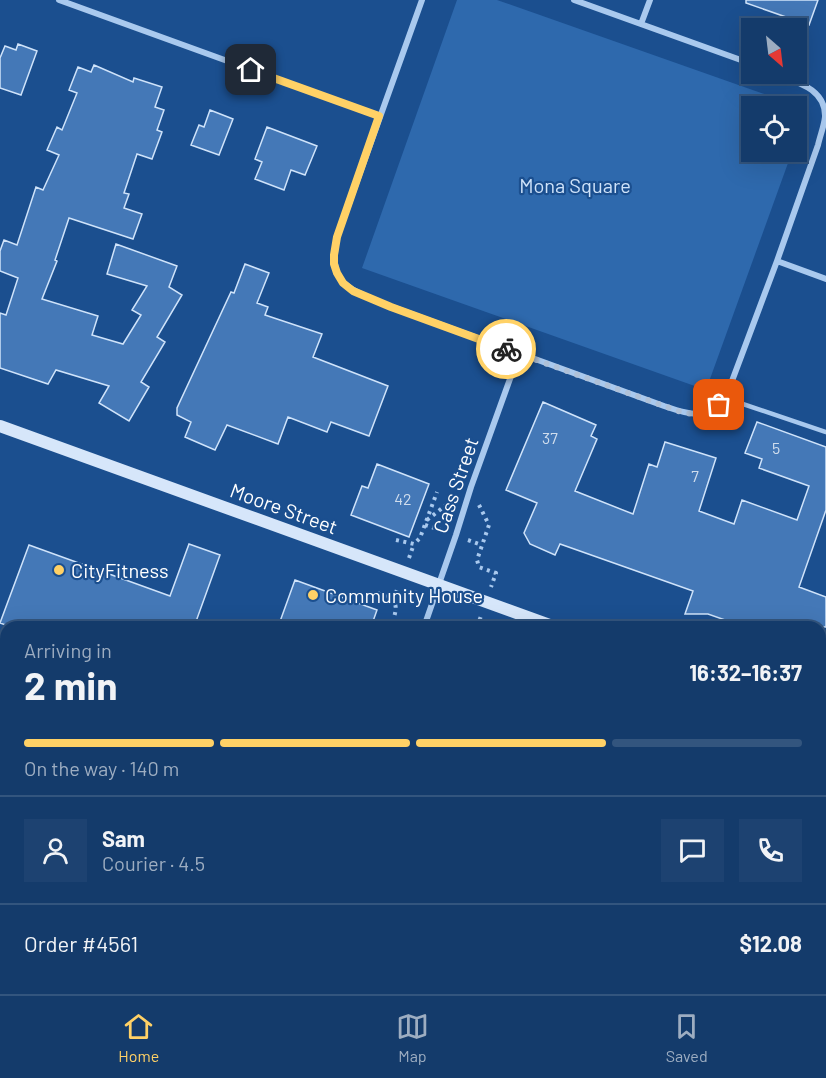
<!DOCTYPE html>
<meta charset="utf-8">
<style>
:root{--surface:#143b6b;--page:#1d4271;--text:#f1f3f6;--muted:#9dadc1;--line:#33557e;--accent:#ffd166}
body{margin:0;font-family:Barlow,sans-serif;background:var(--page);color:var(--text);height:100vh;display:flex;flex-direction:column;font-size:22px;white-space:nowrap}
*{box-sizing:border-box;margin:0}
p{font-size:20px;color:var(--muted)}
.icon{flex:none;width:33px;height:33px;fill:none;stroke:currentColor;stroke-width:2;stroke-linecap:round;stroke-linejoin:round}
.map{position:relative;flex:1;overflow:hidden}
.details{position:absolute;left:0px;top:621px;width:826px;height:374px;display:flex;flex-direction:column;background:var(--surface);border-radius:18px 18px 0 0;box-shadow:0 6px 24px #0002,0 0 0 2px var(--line)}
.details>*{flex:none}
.needle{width:39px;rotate:152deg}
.buttons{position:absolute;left:741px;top:18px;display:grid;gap:12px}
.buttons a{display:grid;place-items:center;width:66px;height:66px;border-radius:0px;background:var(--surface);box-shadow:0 6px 24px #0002,0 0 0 2px var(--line);font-size:30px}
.pin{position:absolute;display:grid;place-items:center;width:51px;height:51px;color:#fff;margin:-26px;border-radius:12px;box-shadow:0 3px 9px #0006}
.courier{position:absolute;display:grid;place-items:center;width:60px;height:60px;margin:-30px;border:4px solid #ffd166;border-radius:50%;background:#fff;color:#222;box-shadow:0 2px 8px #0007}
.overview em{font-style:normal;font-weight:700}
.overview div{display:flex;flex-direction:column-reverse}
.overview{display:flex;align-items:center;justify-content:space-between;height:102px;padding:0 24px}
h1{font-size:39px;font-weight:700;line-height:45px}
.bar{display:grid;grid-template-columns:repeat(4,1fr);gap:9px 6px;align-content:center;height:72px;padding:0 24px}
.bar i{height:8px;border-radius:4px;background:var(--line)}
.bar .on{background:var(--accent)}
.bar p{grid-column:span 4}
.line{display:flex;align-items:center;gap:15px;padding:0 24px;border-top:2px solid var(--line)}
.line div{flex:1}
.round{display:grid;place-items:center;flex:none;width:63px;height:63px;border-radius:0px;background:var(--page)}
.tab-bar{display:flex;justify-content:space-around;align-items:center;height:84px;border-top:2px solid var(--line);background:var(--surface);font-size:16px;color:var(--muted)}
.tab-bar a{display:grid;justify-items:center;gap:3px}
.tab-bar .on{color:var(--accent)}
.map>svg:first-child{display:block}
.green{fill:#2e69ad}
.building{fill:#4478b7;stroke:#cfe3fa;stroke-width:1.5}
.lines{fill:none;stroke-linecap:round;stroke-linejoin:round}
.path{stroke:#a9c9ee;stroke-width:4;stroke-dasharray:3 4.5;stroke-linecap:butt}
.lane{stroke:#a9c9ee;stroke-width:4.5}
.street{stroke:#a9c9ee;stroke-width:6}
.secondary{stroke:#d6e6fa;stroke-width:12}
.done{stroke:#afc1d8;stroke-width:6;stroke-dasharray:0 10.8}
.route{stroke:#ffd166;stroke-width:8}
.poi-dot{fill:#ffd166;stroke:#1b4f8f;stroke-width:2}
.labels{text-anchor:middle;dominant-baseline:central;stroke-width:4.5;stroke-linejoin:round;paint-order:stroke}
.number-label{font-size:16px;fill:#d0dded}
.park-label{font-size:20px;fill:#cfe3fa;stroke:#1b4f8f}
.street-label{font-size:20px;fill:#fff;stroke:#1b4f8f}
.poi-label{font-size:20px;fill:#fff;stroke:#1b4f8f;text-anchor:start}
</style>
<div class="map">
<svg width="826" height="994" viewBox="0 0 826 994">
<rect width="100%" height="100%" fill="#1b4f8f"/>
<path class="green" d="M457 0H497L807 109 797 138 796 106H752V152H792L706 390 362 268Z"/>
<path class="building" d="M746 0H818L809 25 746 3Z
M18 44 37 51 21 95 0 88V58L5 46 16 50Z
M94 65 133 82 134 78 162 87 155 107 164 110 157 130 162 132 152 159 137 154 124 193 129 194 124 208 142 214 133 239 69 218 55 260 57 261 42 299 98 316 92 335 123 344 141 315 132 310 147 286 107 274 116 244 177 266 169 287 182 295 157 337 165 342 141 382 149 387 129 421 99 403 109 386 56 370 48 384 0 368V313L6 315 18 278 0 271V251L4 240 17 245 36 187 43 190 59 155 47 150 57 127 62 130 77 93 69 90 78 67 91 72Z
M210 110 233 119 219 155 191 145 199 125 204 127Z
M267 127 317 146 305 175 291 170 284 190 255 179 262 162 255 159Z
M245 264 269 273 257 303 268 307 265 315 322 334 313 357 388 386 369 436 331 422 327 432 288 417 278 444 227 425 215 450 185 437 191 422 177 415V408L231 292 234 293Z
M543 402 596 425 591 436 597 439 575 491 633 514 649 464 657 467 665 442 716 458 699 511 734 524 742 500 797 520 809 486 759 468 762 459 745 453 757 422 826 447V510L799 587 826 597V627H745L708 614H685L693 591 560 544 555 555 530 544 524 533 537 503 506 490Z
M377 464 429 484 409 537 351 515 362 486 368 488Z
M189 544 220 555 194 627H11L0 623 29 545 170 596Z
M295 580 377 610 371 627H278Z"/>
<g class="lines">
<path class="path" d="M479 505 489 525 477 560 479 567 496 573 491 587
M427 520 450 502
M425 525 444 531
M396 540 414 544 420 538 437 492
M468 540 482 545
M409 558 414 544
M377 593C400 601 398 605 391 627
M393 600 398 587
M392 624 402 627
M477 627 481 616
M228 988 243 994
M251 994 253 988"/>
<path class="lane" d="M725 398 826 432
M0 840 6 825"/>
<path class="street" d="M59 0 379 116
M422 0 337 237C330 279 339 284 376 301L664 406C694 416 712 422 729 389L777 261 818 145C820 136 824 126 825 117 826 89 797 82 776 74
M574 0 752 64
M641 24 650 0
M777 261 826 279
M424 627 456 535 471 487 519 354
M0 872 6 875
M304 988 308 994
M292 994 294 988"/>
<path class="secondary" d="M0 426 555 627
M820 723 826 725"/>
</g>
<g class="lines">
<path class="done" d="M506 349 678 411C694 415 706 418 719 405"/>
<path class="route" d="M251 70 379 116 337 237 334 255V264L337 273 343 283 353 291 391 307 506 349"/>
</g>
<g class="poi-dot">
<circle cx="59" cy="570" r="6"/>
<circle cx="313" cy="595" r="6"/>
</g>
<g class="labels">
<g class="number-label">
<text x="550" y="437">37</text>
<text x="776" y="447">5</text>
<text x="695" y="475">7</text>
<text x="403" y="498">42</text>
</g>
<g class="park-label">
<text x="575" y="185">Mona Square</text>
</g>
<g class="street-label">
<text transform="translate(455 485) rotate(-71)">Cass Street</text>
<text transform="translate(284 508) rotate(20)">Moore Street</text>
</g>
<g class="poi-label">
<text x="71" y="570">CityFitness</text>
<text x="325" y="595">Community House</text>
</g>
</g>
</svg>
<div class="buttons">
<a><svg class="needle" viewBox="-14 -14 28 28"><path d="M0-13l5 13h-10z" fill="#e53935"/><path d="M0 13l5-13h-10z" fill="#9dadc1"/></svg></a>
<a><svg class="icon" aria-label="locate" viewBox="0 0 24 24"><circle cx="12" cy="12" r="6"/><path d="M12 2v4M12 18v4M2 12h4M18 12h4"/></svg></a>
</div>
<div class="pin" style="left:719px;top:405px;background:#ea580c"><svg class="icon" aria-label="bag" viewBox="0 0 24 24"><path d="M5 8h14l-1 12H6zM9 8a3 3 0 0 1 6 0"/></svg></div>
<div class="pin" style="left:251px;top:70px;background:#1f2937"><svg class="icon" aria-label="home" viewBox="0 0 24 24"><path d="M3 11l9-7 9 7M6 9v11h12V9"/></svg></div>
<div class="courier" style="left:506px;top:349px"><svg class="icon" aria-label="bike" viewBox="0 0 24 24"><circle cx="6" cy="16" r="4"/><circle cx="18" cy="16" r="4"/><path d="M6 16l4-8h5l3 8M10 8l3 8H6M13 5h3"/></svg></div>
<section class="details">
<div class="overview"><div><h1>2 min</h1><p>Arriving in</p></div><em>16:32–16:37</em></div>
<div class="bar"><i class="on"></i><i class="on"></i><i class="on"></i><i></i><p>On the way · 140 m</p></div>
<div class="line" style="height:108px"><a class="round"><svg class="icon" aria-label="person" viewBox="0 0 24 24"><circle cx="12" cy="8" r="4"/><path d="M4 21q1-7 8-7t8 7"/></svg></a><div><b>Sam</b><p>Courier · 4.5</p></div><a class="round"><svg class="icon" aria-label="chat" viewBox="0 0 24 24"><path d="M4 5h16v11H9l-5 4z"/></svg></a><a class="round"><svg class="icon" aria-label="phone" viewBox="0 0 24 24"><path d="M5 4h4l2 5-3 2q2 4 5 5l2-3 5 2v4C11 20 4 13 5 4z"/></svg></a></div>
<div class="line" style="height:78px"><div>Order #4561</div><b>$12.08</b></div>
</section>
</div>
<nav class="tab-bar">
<a class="on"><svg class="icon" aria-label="home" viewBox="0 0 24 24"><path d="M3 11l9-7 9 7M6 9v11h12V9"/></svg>Home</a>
<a><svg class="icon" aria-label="map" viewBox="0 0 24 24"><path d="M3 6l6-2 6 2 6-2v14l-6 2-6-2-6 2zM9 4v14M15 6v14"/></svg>Map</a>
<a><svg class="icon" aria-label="saved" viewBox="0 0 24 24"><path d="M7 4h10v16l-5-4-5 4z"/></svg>Saved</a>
</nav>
